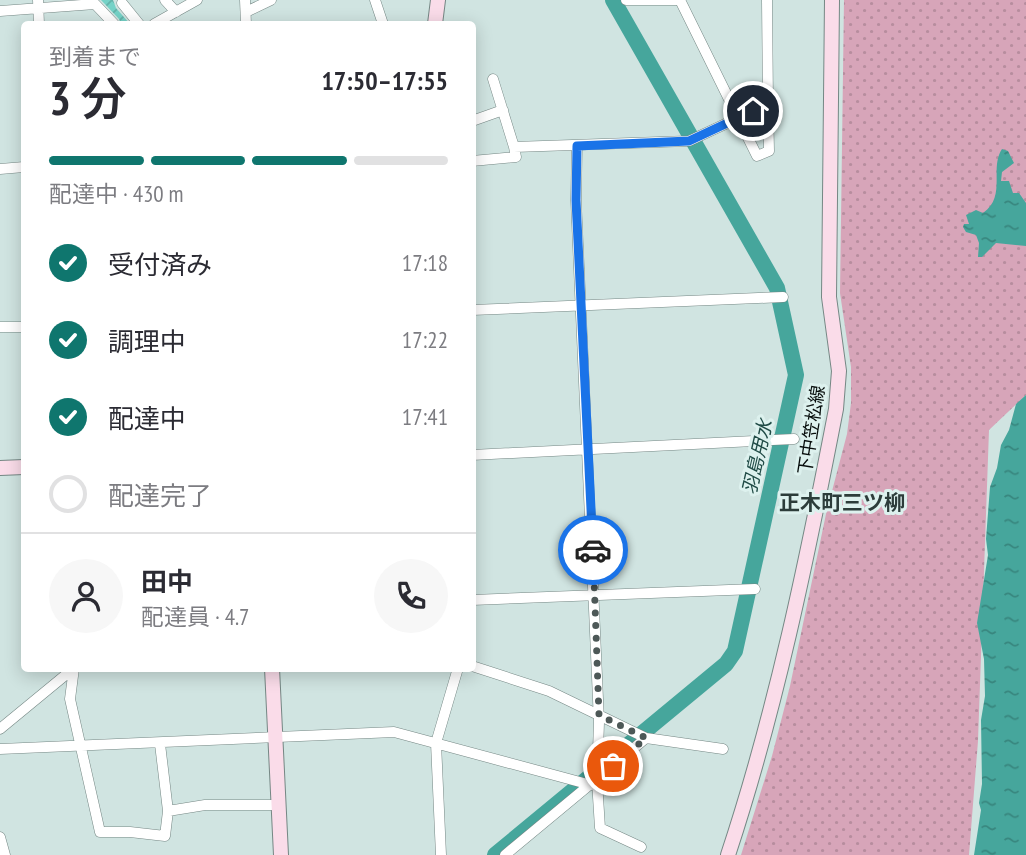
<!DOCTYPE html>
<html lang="ja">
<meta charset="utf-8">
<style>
:root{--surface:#fff;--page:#f7f7f7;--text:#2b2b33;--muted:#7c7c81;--line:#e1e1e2;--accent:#0f766e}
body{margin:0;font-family:"PT Sans Narrow","Noto Sans JP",sans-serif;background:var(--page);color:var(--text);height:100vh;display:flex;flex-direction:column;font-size:26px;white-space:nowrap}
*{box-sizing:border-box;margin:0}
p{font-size:23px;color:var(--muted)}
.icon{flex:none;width:38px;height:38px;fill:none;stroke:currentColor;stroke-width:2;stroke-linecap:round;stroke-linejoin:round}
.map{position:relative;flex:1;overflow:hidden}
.drawer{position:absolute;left:21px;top:21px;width:455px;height:651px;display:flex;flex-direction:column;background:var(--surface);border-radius:7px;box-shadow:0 4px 18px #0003}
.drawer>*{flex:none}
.pin{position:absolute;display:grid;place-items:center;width:60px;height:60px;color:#fff;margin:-30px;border:4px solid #fff;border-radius:50%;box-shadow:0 2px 7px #0007}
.courier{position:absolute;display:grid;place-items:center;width:70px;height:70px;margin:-35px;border:5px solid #1a73e8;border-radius:50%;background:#fff;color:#222;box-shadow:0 2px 9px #0007}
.headline em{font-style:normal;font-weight:600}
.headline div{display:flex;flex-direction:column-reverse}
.headline{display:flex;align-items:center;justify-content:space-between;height:119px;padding:0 28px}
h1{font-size:46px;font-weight:600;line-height:52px}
.bar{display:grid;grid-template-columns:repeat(4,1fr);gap:10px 7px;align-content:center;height:84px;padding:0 28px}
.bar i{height:9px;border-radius:5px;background:var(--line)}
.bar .current{background:var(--accent)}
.bar p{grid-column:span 4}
.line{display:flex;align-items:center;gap:18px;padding:0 28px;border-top:2px solid var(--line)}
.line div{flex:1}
.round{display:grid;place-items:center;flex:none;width:74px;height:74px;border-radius:37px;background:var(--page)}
ol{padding:0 28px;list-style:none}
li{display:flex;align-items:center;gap:21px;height:77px}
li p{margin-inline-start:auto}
li .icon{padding:7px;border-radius:50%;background:var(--accent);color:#fff;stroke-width:4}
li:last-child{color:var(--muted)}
li i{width:38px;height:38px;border:4px solid var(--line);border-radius:50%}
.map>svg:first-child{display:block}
.grass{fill:url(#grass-dots)}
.water{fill:url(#water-ripples)}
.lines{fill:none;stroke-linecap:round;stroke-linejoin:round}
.river{stroke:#46a69c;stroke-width:16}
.building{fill:url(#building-cross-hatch)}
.street-casing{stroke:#758784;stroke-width:11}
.secondary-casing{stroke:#758784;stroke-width:16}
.street{stroke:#fff;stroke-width:10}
.secondary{stroke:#fadce9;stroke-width:14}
.done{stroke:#4d5857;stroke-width:7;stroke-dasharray:0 12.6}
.route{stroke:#1a73e8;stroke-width:9}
.labels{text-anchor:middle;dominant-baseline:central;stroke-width:6;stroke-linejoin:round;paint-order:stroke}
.street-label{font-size:18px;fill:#070d0c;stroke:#ddf1ee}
.water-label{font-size:19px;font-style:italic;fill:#204b46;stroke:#ddf1ee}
.quarter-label{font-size:21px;font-weight:bold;fill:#2c3c3a;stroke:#ddf1ee}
</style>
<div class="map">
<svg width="1026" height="855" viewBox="0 0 1026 855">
<defs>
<pattern id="grass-dots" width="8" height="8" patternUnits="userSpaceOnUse" patternTransform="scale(1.75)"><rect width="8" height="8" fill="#d7a5b9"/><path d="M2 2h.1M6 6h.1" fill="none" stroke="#b78d9e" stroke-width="1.8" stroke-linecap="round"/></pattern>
<pattern id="water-ripples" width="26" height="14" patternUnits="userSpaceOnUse" patternTransform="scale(1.75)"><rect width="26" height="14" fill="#46a69c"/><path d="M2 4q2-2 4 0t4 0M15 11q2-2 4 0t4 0" fill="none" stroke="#38867e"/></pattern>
<pattern id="building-cross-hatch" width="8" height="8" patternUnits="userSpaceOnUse" patternTransform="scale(1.75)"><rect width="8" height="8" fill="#75d2c7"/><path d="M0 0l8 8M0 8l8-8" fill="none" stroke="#64b3aa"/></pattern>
</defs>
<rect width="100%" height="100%" fill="#d0e4e1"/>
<path class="grass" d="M844 0H1026V395L989 430 978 741 969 855H741L772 756 790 686 826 514 847 434 851 403V367L840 293Z"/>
<path class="water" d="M1002 149 1008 151 1014 163 1002 172 1001 181H1009L1013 193H1019L1026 203V246L996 243 982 257H978L979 243 976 235 966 232 963 227 964 224H969L966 215 976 210 983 213C1007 196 989 169 1002 149Z
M1026 395V855H974L981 810 979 803 982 784 981 720 985 696 984 659 977 623 988 555 986 539 990 487 997 468 1001 445 1009 430 1016 404Z"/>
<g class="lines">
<path class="river" d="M495 855 726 664 735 651 796 375 777 288 613 0"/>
</g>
<path class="building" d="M101 0H113L116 8 130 24H121L119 19Z"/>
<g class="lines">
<g class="street-casing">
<path id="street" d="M38 0 39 24
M165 0 176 12
M245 0 246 24
M375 0 383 24
M626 0H680
M680 0 757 156 769 151 768 104
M122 3 139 24
M0 11 95 4 114 24
M246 12 271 0
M154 24 197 0
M493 79 514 147
M472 121 503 110
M577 146 576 200 599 722 597 781 600 828 641 847
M472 161 516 157 514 147 689 141 768 104 767 0
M0 169 24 167
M472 310 783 297
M0 327H24
M472 455 794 439
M472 600 755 589
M472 666 549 691 646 738 723 749
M74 668 70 699 100 832H130L165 836 168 811 205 805H278
M0 729 74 668
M160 744 168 811
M0 749 394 732 591 785
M0 837 5 855
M441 855 436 743 458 668
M505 855 646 738"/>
</g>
<g class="secondary-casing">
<path id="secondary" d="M435 24 438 0
M0 468 24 467
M272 668 281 855
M728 855C776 710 807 559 836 409L839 371 829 297 832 0"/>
</g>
<use href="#street" class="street"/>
<use href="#secondary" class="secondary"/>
</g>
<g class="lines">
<path class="done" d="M593 550 599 715 646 738 613 766"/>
<path class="route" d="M593 550 576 200 577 146 689 141 753 111"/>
</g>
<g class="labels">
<g class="street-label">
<text transform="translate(811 430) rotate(-81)">下中笠松線</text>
</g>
<g class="water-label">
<text transform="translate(757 457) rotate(-77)">羽島用水</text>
</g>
<g class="quarter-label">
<text x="842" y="502">正木町三ツ柳</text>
</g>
</g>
</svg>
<div class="pin" style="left:613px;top:766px;background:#ea580c"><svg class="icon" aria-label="bag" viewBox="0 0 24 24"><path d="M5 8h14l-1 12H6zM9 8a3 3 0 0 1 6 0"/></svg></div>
<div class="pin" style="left:753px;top:111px;background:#1f2937"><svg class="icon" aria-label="home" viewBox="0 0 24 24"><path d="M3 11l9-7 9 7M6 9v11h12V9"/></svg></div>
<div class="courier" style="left:593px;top:550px"><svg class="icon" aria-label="car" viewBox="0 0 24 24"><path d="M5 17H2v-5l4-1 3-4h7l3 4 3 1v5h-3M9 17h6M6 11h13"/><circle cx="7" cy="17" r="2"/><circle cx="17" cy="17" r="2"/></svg></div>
<section class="drawer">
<div class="headline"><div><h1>3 分</h1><p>到着まで</p></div><em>17:50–17:55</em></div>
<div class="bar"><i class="current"></i><i class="current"></i><i class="current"></i><i></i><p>配達中 · 430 m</p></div>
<ol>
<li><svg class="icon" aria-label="check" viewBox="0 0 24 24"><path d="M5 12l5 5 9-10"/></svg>受付済み<p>17:18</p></li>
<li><svg class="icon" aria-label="check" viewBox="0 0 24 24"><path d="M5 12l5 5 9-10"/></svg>調理中<p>17:22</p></li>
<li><svg class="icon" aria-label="check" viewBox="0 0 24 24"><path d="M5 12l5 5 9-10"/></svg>配達中<p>17:41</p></li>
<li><i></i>配達完了</li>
</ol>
<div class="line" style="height:126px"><a class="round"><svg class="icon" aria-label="person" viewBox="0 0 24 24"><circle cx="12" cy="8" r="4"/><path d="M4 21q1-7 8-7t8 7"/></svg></a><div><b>田中</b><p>配達員 · 4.7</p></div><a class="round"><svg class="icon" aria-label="phone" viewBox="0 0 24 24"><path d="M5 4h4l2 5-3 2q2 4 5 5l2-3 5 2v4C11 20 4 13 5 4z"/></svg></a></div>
</section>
</div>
